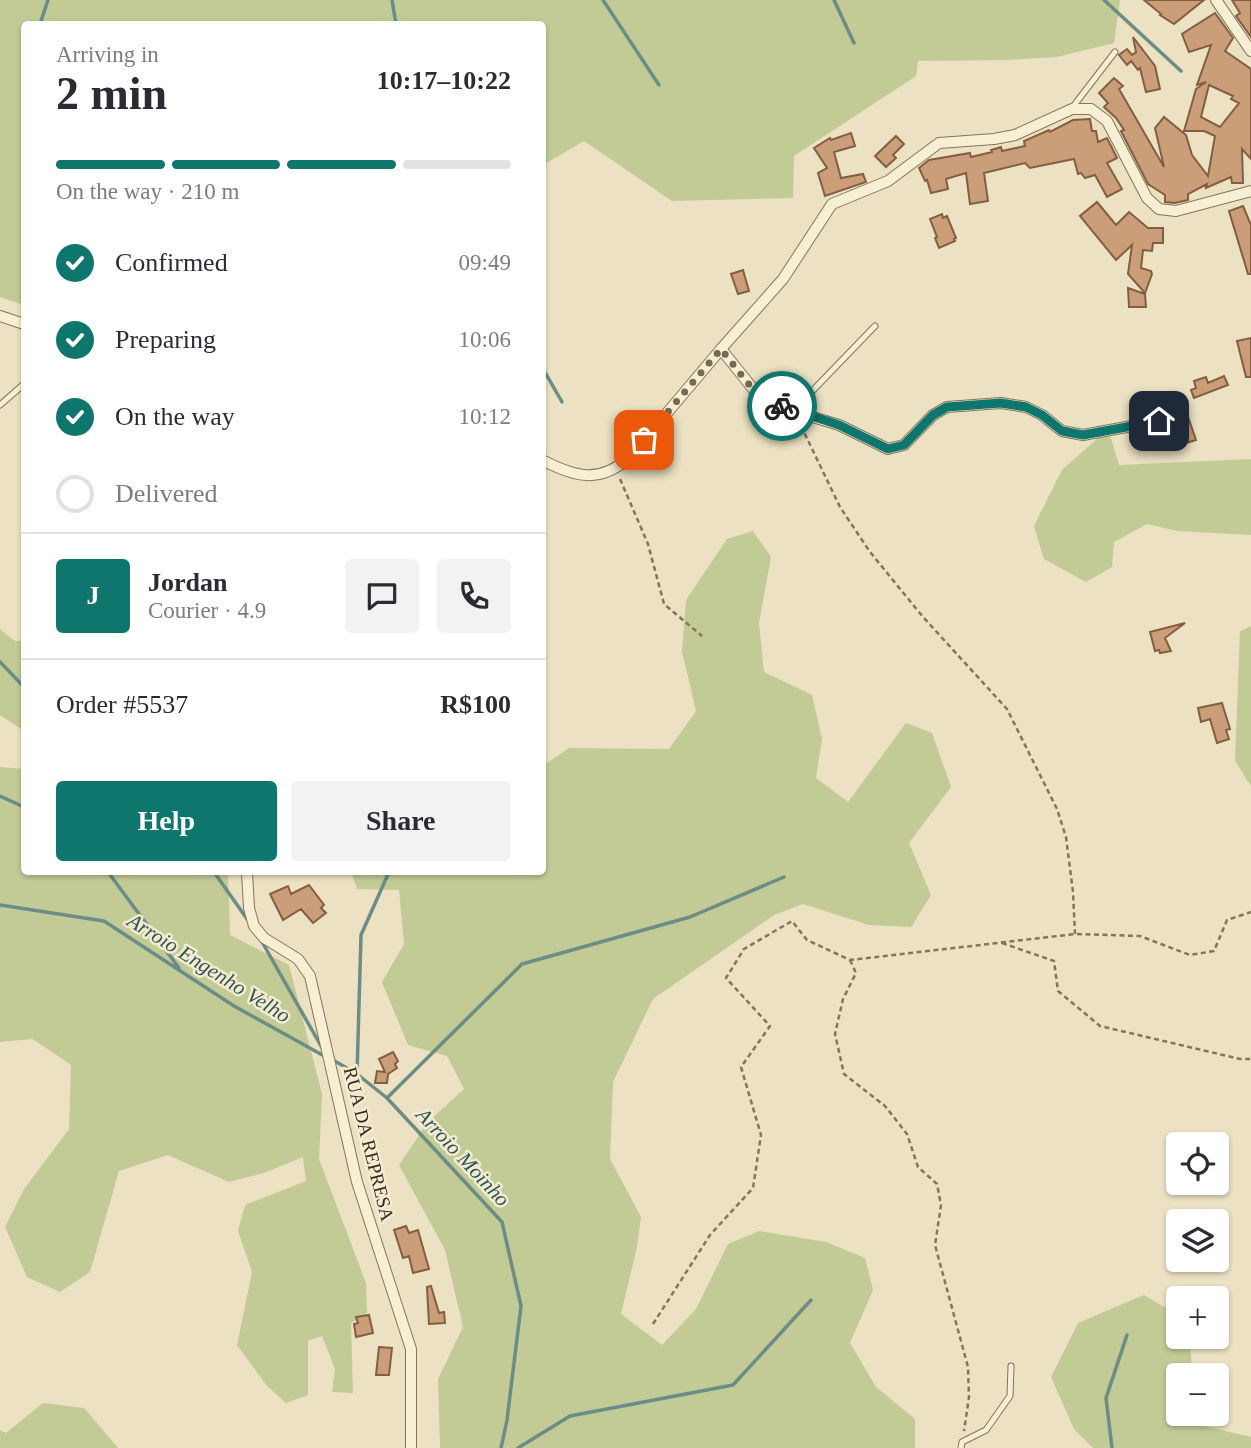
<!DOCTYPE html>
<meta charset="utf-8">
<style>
:root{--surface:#fff;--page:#f2f2f3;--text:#2b2b33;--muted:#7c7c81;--line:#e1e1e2;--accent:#0f766e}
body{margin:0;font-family:"Times New Roman",serif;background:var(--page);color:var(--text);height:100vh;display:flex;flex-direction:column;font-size:26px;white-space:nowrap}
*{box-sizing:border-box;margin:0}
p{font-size:23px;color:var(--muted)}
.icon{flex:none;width:38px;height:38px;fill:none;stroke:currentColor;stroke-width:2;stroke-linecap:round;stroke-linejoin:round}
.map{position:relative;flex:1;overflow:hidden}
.side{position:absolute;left:21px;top:21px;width:525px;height:854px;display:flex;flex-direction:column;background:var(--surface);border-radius:7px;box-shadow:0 2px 5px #0004}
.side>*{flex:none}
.fabs{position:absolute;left:1166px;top:1132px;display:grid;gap:14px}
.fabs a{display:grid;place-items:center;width:63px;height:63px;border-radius:7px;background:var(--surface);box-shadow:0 2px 5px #0004;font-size:35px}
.pin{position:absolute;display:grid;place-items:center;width:60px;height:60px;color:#fff;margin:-30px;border-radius:14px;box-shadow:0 4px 10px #0006}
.courier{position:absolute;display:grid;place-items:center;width:70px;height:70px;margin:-35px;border:5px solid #0f766e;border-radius:50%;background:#fff;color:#222;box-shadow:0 2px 9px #0007}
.head em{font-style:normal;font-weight:700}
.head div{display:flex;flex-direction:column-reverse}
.head{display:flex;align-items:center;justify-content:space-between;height:119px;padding:0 35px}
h1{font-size:46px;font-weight:700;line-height:52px}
.bar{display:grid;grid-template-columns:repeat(4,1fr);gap:10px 7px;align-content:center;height:84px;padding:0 35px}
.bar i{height:9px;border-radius:5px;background:var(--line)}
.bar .on{background:var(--accent)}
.bar p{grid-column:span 4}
.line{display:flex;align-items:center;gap:18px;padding:0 35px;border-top:2px solid var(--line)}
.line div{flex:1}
.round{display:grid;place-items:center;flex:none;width:74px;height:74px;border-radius:7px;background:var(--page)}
ol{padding:0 35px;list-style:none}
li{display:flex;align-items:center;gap:21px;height:77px}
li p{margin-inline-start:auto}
li .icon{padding:7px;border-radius:50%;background:var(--accent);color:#fff;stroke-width:4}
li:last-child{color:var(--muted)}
li i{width:38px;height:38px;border:4px solid var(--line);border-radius:50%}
.button{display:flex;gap:14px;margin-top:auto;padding:14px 35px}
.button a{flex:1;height:80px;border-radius:7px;background:var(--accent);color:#fff;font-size:28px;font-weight:700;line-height:80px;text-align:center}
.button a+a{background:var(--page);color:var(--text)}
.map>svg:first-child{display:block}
.green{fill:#c2ca96}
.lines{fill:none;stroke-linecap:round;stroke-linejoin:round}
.stream{stroke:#6b8d86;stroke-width:3.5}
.building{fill:#c99e79;stroke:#845e40;stroke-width:2;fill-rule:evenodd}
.service-casing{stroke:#85735a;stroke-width:7}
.minor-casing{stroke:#85735a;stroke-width:12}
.path{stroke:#85735a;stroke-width:2.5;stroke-dasharray:5 3.5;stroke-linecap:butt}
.service{stroke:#f7efd4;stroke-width:5}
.minor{stroke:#f7efd4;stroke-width:10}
.done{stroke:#766a57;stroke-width:7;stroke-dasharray:0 12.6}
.route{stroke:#0f766e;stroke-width:9}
.labels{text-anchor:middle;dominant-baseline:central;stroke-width:5;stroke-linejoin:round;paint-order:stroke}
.street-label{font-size:19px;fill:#362a1d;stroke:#f4ebd1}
.water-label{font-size:21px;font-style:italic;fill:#2d5554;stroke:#f4ebd1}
</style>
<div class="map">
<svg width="1251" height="1448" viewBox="0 0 1251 1448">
<rect width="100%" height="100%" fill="#ece1c2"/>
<path class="green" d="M0 0H1120L1114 43 1057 57 1007 60 918 61 916 76 794 156 793 198 672 201 584 141 543 165 542 24H24V305L0 297Z
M1110 435 1119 465 1251 459V535L1177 531 1147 524 1114 542 1112 567 1086 582 1044 559 1034 526 1062 470 1099 437Z
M753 531 771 557 759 623 764 672 812 695 822 739 816 778 848 802 906 723 932 733 951 787 909 843 931 895 911 927 869 925 803 904 774 915 653 999 613 1082 610 1159 641 1217 637 1247 621 1314 662 1345 696 1309 728 1244 759 1231 826 1242 865 1258 873 1290 850 1343 876 1387 915 1419V1448H440L438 1379 463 1327 445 1250 399 1165 428 1122 464 1089 447 1056 408 1045 382 982 404 944 399 890 357 889 351 872H542L543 766 569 748 669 749 696 711 682 651 686 600 727 539Z
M1251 626V786L1235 761 1240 631Z
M0 629 15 641H24V731L0 715Z
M0 767 24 769V872H228L230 935 289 965 322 1094 319 1159 366 1283 367 1313 351 1323 353 1393 332 1392 335 1369 322 1336 308 1341V1395L286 1403 267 1386 237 1345 252 1272 238 1231 245 1205 306 1181 303 1157 264 1173 229 1182 168 1155 119 1171 90 1272 60 1292 27 1277 5 1227 24 1189 69 1129 71 1065 33 1039 0 1042Z
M1144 1295 1178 1315V1337H1190L1192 1375 1178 1376V1414H1183L1182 1421 1251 1437V1448H1093L1074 1429 1051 1377 1078 1323Z
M43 1403 84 1408 118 1448H0V1430L6 1433Z"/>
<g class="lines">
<path class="stream" d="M392 0 396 24
M603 0 659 85
M834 0 854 43
M1104 0 1181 71
M40 24 48 0
M542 367 562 402
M0 662 24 687
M0 796 24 807
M108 872 179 968
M214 872 247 919
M0 905 104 921 234 1006 326 1057
M261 940 321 1046
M333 1060 357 1074 387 1098 502 1222 521 1306 507 1420 501 1448
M357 1074 361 935 389 872
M387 1098 522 964 690 917 784 877
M518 1448 570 1416 733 1385 811 1300
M1112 1448 1106 1398 1127 1335"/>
</g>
<path class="building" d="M1144 0H1204L1174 24 1160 15 1161 14Z
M1232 0H1251V37L1236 16 1240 13Z
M1215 13 1233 38 1225 51 1251 69V159L1242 149 1243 183H1232L1231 177 1206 188 1207 184 1188 194V200L1175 203 1165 202V195L1148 184 1121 131 1124 130 1116 118 1104 107 1108 103 1099 93 1114 78 1123 86 1119 89 1164 167 1155 128 1164 117 1186 135 1192 155 1208 176 1215 136 1204 131H1184L1196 89 1206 82 1197 85 1211 45 1189 52 1182 34ZM1209 85 1233 96 1231 99 1239 103 1220 127 1201 117Z
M1133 37 1155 66 1160 89 1146 92 1140 68 1138 70 1131 61 1127 65 1119 55 1127 49 1132 55 1136 52Z
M1090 119 1092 131H1096L1098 142 1107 138 1117 158 1107 163 1122 189 1107 197 1095 175 1085 178 1081 173 1078 174 1074 159 1030 168 1025 163 984 173 988 201 970 204 966 173 946 179 948 189 931 193 927 180 925 181 919 168 929 160 970 153 971 157 992 152 991 150 1001 147 1002 151 1025 146 1024 141 1049 130 1050 132 1073 120Z
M851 133 855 146 834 152 841 178 863 174 866 182 825 196 818 173 827 168 814 148 830 138 831 140Z
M896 136 904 144 893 155 896 158 886 167 875 156Z
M1097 202 1116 225 1129 212 1148 228H1163V243H1153L1152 251 1143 250 1141 268 1151 271 1152 274 1145 293 1128 274 1132 245 1116 260 1080 216Z
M1243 206 1251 225V274H1248L1229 211Z
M942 214 943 218 947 216 956 238 954 239 955 241 939 248 935 238 937 237 930 219Z
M743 270 749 291 738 294 731 274Z
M1128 288 1145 294 1146 307H1129Z
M1251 338V377H1246L1237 341Z
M1224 376 1228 385 1194 398 1191 390 1196 388 1194 381 1206 377 1208 383Z
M1184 405 1196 440 1186 443 1176 407Z
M1185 623 1165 638 1171 651 1160 653 1159 650 1155 651 1150 632Z
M1222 703 1230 729 1226 730 1229 739 1217 743 1210 719 1201 722 1198 708Z
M309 885 324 905 321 908 326 913 313 923 301 909 283 920 270 894 288 886 291 894Z
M393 1052 398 1061 395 1064 397 1068 388 1074 387 1083H375L377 1071 385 1072 379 1059Z
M406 1226 409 1233 418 1230 429 1269 413 1273 409 1256 403 1258 394 1230Z
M431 1286 439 1313 444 1312 445 1323 429 1324 427 1287Z
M369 1315 373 1333 356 1337 354 1324 358 1323 356 1317Z
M379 1347 392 1348 389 1375H376Z"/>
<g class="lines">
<g class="service-casing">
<path id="service" d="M1072 108 1115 52
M0 405 24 384
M793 411 875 326
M961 1448 962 1442 986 1430 1010 1396 1011 1366"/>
</g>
<g class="minor-casing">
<path id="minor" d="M1216 0 1251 51
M0 316 24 324
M721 349 758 395 793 411 839 425 888 449 904 445 933 415 947 407 1001 403 1026 407 1042 415 1062 431 1083 435 1159 421
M542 460C575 477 599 484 629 458L721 349 783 279 832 204 888 181 939 143 994 139 1015 135 1072 109H1091L1107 121 1147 198 1159 209 1176 211 1251 191
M247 872 249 908 254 926 264 938 298 959 310 976 357 1182 411 1349V1448"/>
</g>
<path class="path" d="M801 426 840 507 870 552 923 617 1007 709 1057 809 1066 837 1073 892 1075 934
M620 479 648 544 664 604 702 636
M1002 943 1054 961 1058 991 1100 1026 1240 1059H1251
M850 960 856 973 843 999 835 1034 844 1074 885 1106 907 1134 918 1167 937 1184 941 1205 935 1245 968 1367 969 1397 964 1431
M653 1324 710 1235 753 1188 761 1135 741 1067 770 1026 726 978 744 949 792 921 807 940 850 960 1075 934 1140 936 1190 955 1214 951 1227 920 1251 912"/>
<use href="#service" class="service"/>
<use href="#minor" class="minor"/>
</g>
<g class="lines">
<path class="done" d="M644 440 721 349 758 396 782 406"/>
<path class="route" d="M782 406 839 425 888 449 904 445 933 415 947 407 1001 403 1026 407 1042 415 1062 431 1083 435 1159 421"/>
</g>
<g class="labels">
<g class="street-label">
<text transform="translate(369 1144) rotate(76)">RUA DA REPRESA</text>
</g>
<g class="water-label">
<text transform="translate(209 968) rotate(32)">Arroio Engenho Velho</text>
<text transform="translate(463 1157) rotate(47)">Arroio Moinho</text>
</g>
</g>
</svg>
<div class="fabs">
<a><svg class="icon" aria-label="locate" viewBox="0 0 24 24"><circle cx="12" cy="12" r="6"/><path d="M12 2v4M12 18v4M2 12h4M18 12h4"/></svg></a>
<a><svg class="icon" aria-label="layers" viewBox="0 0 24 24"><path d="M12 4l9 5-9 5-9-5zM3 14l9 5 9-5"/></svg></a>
<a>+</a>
<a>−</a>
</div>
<div class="pin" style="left:644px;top:440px;background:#ea580c"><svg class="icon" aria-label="bag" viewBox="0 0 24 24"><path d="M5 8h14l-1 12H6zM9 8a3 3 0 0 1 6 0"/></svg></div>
<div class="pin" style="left:1159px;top:421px;background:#1f2937"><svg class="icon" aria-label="home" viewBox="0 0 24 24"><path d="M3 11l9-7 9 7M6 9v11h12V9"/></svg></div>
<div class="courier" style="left:782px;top:406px"><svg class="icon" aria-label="bike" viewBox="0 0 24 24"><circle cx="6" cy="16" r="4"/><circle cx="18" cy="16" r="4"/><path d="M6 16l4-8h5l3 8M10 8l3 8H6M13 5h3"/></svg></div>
<section class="side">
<div class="head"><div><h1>2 min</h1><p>Arriving in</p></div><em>10:17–10:22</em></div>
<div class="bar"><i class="on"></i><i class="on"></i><i class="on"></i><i></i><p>On the way · 210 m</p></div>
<ol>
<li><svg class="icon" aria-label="check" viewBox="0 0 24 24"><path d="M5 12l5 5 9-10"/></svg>Confirmed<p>09:49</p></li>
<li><svg class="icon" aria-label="check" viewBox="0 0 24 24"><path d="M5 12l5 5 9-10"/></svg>Preparing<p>10:06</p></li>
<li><svg class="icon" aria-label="check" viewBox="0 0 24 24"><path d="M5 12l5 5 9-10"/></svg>On the way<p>10:12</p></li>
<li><i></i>Delivered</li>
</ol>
<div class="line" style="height:126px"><b class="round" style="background:var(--accent);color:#fff">J</b><div><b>Jordan</b><p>Courier · 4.9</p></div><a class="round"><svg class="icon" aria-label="chat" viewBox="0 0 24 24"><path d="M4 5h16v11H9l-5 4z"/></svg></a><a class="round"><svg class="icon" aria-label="phone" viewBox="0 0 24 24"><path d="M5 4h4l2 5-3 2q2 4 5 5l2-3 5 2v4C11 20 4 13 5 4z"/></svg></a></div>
<div class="line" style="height:91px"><div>Order #5537</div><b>R$100</b></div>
<div class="button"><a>Help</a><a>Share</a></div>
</section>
</div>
